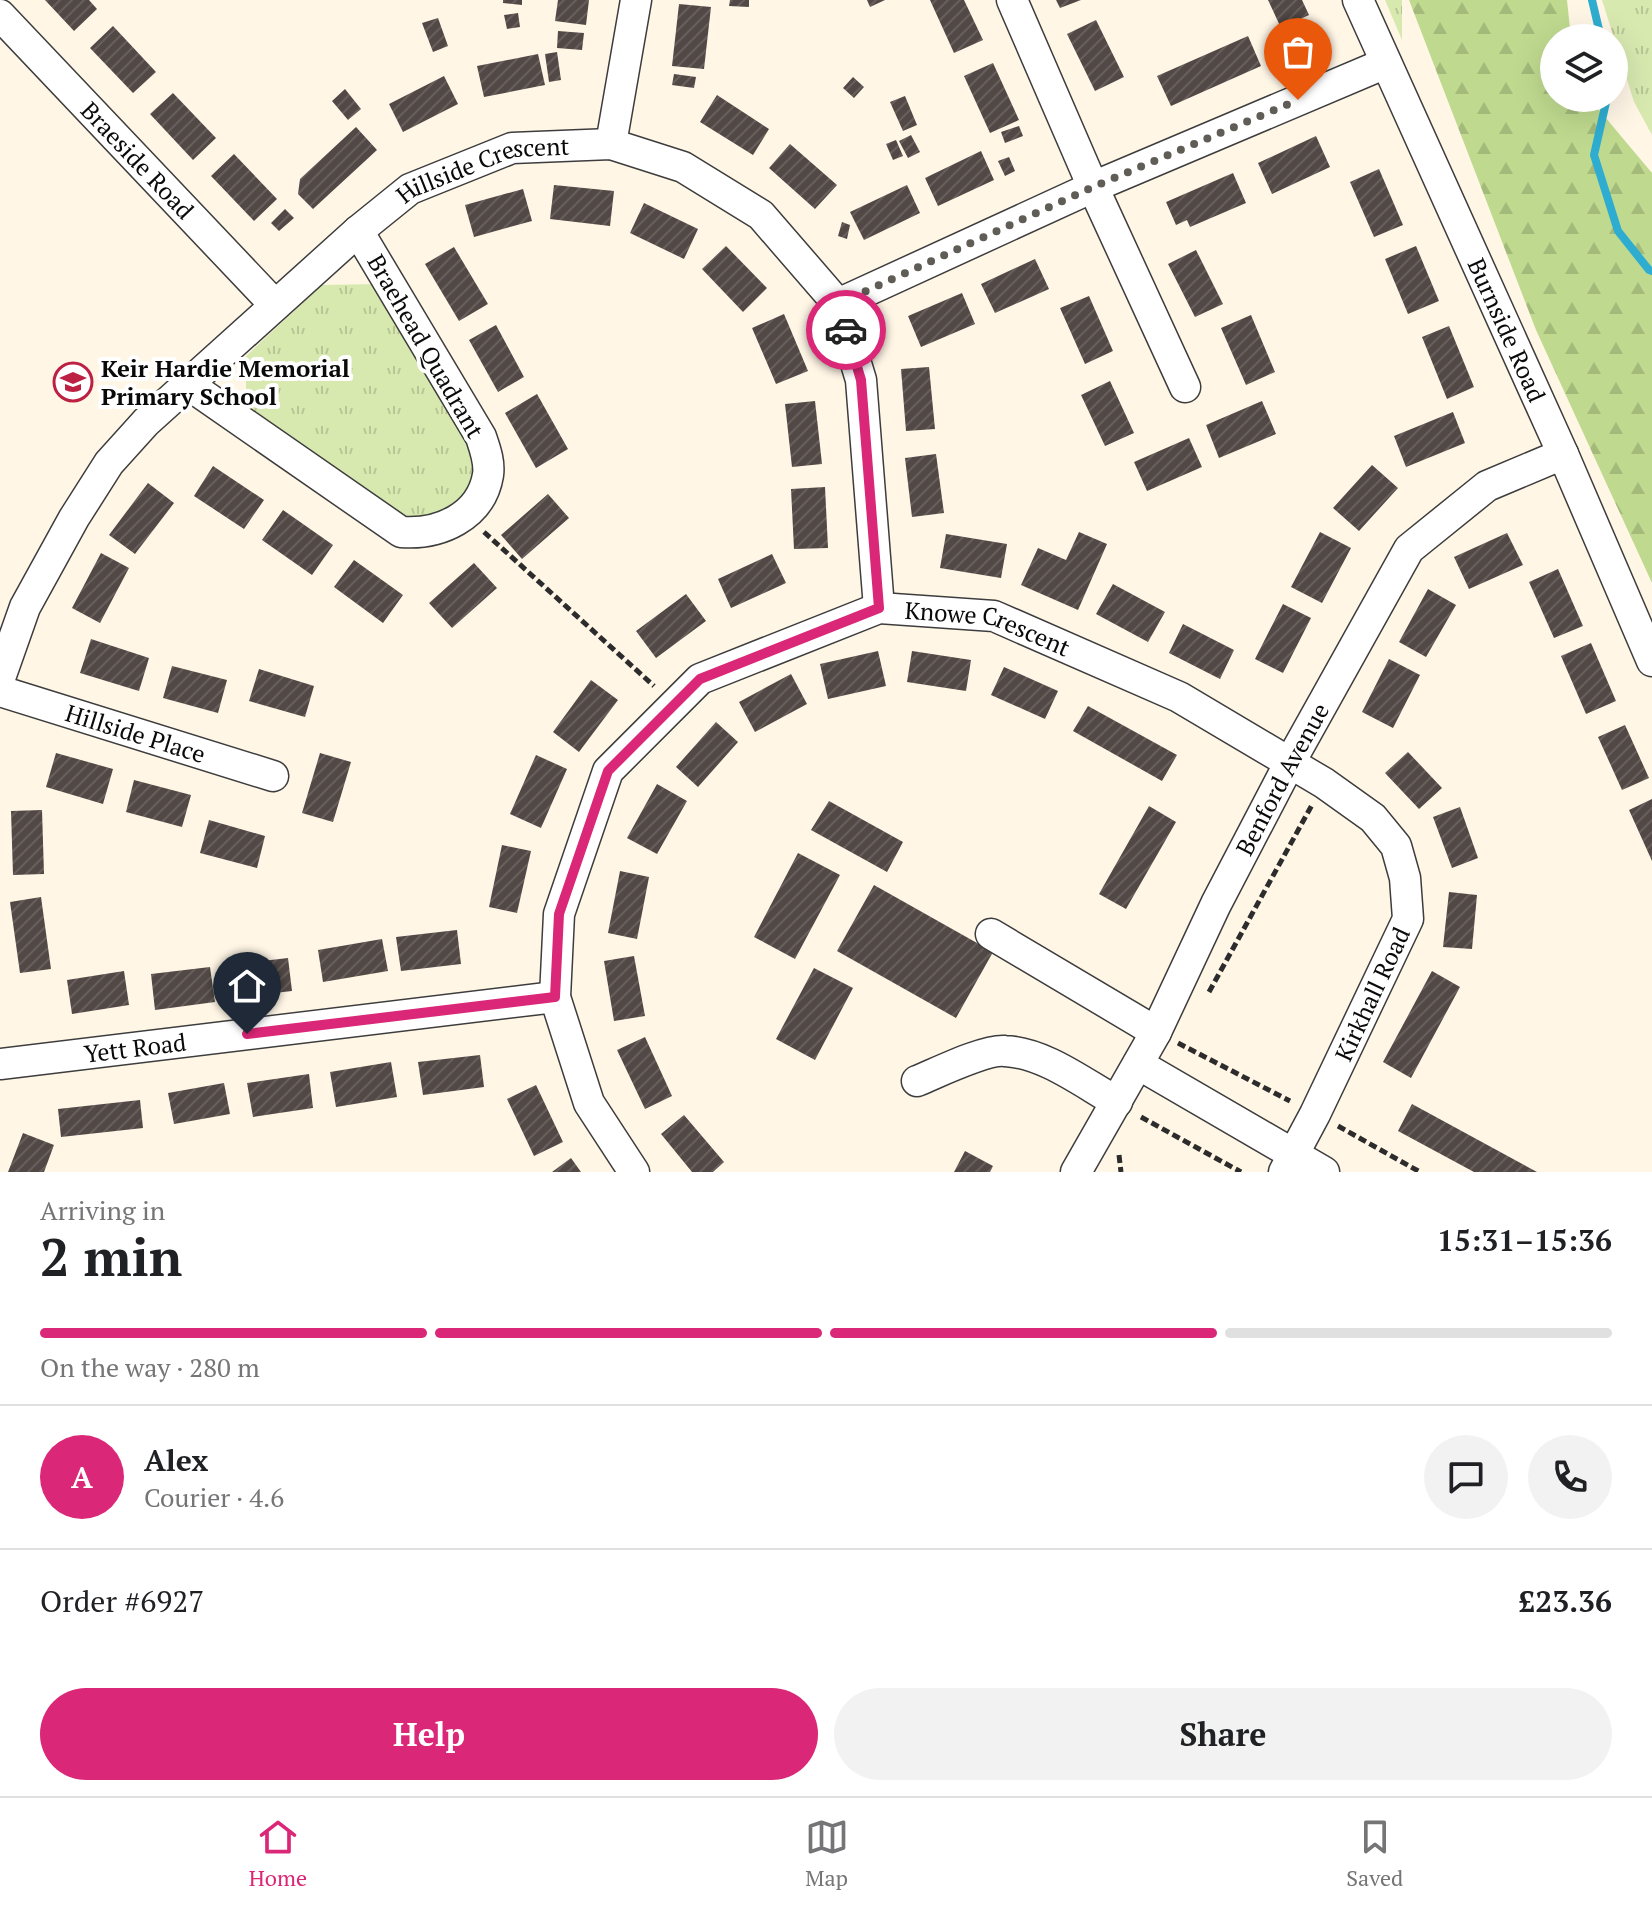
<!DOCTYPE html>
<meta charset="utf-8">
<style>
:root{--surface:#fff;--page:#f2f2f2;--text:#202124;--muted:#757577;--line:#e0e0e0;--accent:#db2777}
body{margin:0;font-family:"PT Serif",serif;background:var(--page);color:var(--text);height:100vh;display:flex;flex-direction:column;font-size:30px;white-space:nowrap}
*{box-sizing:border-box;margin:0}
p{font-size:26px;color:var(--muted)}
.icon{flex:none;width:44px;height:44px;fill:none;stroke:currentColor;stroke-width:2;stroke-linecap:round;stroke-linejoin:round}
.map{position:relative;height:1172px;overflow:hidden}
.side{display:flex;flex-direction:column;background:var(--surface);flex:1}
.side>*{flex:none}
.buttons{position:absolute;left:1540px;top:24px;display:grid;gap:16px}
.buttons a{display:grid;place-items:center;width:88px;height:88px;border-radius:50%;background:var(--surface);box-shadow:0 8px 32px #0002;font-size:40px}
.pin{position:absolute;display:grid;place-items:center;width:68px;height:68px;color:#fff;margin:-82px -34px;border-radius:50% 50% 50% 0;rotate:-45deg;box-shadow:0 0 8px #0007}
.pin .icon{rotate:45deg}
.courier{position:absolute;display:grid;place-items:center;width:80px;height:80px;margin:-40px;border:6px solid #db2777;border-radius:50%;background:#fff;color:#222;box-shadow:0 2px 10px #0007}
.summary em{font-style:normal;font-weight:700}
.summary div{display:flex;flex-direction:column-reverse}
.summary{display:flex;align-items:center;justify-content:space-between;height:136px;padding:0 40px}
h1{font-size:52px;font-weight:700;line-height:60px}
.bar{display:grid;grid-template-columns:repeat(4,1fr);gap:12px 8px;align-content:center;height:96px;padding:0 40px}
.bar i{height:10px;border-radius:6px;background:var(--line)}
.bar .on{background:var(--accent)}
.bar p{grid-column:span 4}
.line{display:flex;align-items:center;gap:20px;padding:0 40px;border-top:2px solid var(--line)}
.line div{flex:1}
.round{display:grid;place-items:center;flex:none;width:84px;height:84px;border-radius:42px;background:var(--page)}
.primary-button{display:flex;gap:16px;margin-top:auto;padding:16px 40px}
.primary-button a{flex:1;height:92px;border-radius:48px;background:var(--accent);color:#fff;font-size:32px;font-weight:700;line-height:92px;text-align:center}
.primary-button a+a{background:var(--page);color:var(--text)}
.menu{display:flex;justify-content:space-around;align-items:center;height:112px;border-top:2px solid var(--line);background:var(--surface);font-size:22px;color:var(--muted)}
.menu a{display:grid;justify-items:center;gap:4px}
.menu .on{color:var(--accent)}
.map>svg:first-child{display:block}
.grass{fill:url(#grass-tufts)}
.forest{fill:url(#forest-firs)}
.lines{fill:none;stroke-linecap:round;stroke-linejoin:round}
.stream{stroke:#2fadd0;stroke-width:8}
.building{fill:url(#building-hatch)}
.minor-casing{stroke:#3d3d3d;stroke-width:33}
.path{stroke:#2c2c2c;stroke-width:5;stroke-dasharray:8 4;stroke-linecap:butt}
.minor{stroke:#fff;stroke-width:30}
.done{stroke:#605d57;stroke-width:8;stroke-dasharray:0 14.4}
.route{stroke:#db2777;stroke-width:10}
.labels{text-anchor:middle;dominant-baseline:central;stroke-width:8;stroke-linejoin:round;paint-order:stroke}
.street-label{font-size:24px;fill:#0a0a0a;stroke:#fff}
.poi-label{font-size:24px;font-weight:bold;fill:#0a0a0a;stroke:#fff;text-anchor:start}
</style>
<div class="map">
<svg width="1652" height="1172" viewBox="0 0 1652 1172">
<defs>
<pattern id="grass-tufts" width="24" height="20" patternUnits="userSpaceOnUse" patternTransform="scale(2)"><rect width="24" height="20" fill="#d8e9b0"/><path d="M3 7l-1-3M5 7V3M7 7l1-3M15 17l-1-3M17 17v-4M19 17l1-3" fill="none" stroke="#b8c696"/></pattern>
<pattern id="forest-firs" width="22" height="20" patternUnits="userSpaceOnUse" patternTransform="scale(2)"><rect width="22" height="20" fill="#bfda8f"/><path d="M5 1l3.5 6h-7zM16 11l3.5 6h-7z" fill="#a3ba7a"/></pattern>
<pattern id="building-hatch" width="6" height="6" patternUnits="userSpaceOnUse" patternTransform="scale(2)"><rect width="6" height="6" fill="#524946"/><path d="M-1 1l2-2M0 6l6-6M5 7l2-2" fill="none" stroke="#665f5c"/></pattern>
</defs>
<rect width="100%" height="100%" fill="#fff6e6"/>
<path class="grass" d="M1385 0H1402V40Z
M1602 0H1652V135L1634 102Z
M375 284 470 446C472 457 475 468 472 479 466 500 439 518 417 519 411 519 403 516 398 514L246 411V356L322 285Z"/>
<path class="forest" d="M1409 0H1567L1571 38H1554V98H1589L1652 173V583L1536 330Z"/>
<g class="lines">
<path class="stream" d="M1592 0 1601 38
M1607 98 1594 155 1618 231 1649 270 1652 271"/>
</g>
<path class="building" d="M45 0H89L97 9 74 31Z
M503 0H522V5L503 3Z
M558 0H589L586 25 555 21Z
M730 0H749V7L729 6Z
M867 0H885L870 7Z
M930 0H964L983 40 954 53Z
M1056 0H1081L1060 8Z
M1268 0H1302L1309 15 1281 28Z
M679 4 711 7 704 69 672 66Z
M518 13 520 27 507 29 504 15Z
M438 18 448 46 433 52 422 23Z
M1096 20 1124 77 1095 91 1067 34Z
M113 26 156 72 133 93 90 48Z
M558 31 584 33 582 50 557 48Z
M1248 36 1261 66 1171 106 1157 76Z
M557 52 561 80 549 82 545 54Z
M538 54 545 85 484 97 477 66Z
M993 63 1019 120 990 133 964 76Z
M674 74 696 77 694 88 672 85Z
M444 76 458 104 403 132 389 104Z
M853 77 864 87 854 98 843 88Z
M345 89 361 109 348 120 332 101Z
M173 93 216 138 193 160 150 114Z
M717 95 769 129 753 155 700 122Z
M905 96 917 125 903 131 890 102Z
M1019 126 1023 136 1005 143 1001 132Z
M356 127 377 150 313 209 298 194 300 179Z
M911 135 920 152 908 158 899 141Z
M1316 136 1330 167 1272 194 1258 163Z
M896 140 903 156 893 160 886 144Z
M790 144 837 185 815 209 769 168Z
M981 151 994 180 938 206 925 178Z
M234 154 277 199 254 221 211 176Z
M1009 157 1015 171 1005 176 998 161Z
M1379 169 1403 225 1374 237 1350 182Z
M1233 173 1246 203 1190 227 1187 220 1176 225 1166 202Z
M554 185 614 191 610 226 550 219Z
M907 185 920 213 864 240 850 212Z
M523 189 532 221 474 237 465 205Z
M644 203 698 229 684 259 630 233Z
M285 209 294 218 279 231 271 223Z
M842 222 850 225 847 239 838 236Z
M726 246 767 288 743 312 702 269Z
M1416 246 1439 301 1408 314 1385 259Z
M454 247 488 304 459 321 425 264Z
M1196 250 1223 304 1195 317 1168 264Z
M1035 259 1049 289 995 313 981 284Z
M962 293 975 324 921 347 908 316Z
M1089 296 1113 351 1085 364 1060 308Z
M784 314 808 371 776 384 752 328Z
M1251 315 1275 372 1246 385 1221 328Z
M496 325 524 377 498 392 469 340Z
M1449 326 1474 387 1447 399 1422 337Z
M929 367 935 429 906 431 901 369Z
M1110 381 1134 433 1105 446 1081 395Z
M537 394 568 449 536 468 505 413Z
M815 401 822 464 792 467 785 404Z
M1262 401 1276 434 1219 458 1206 425Z
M1453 412 1465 443 1406 467 1394 436Z
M1189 438 1202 467 1147 491 1134 462Z
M936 454 944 513 912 517 905 458Z
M1372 465 1398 488 1359 531 1333 508Z
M213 466 264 500 244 529 194 496Z
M148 483 174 503 135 554 109 535Z
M825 487 828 548 794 549 791 489Z
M548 494 569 518 522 559 501 535Z
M283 510 333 545 312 575 262 540Z
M1079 532 1107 544 1078 610 1021 585 1038 548 1066 560Z
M1320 532 1351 548 1322 603 1291 587Z
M1507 533 1523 565 1469 589 1454 557Z
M946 534 1007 544 1001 578 940 568Z
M101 553 129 568 100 623 72 608Z
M772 554 786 583 731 608 718 579Z
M354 560 403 595 383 623 334 587Z
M474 563 497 588 452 628 429 603Z
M1558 569 1583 626 1554 638 1529 582Z
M1113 584 1165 612 1148 642 1096 614Z
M1428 589 1456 605 1426 657 1399 642Z
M686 594 706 621 656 658 636 631Z
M1283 604 1311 618 1283 673 1255 659Z
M1183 624 1234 650 1220 679 1169 653Z
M91 639 149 658 139 691 80 673Z
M1591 643 1616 701 1586 714 1561 656Z
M878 651 886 686 828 699 820 664Z
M912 651 971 660 966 691 907 682Z
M1389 659 1420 675 1393 728 1362 712Z
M172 666 227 680 218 713 163 698Z
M1004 667 1058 691 1045 719 991 695Z
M259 669 314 686 305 717 249 701Z
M791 674 807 704 755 732 739 702Z
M591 680 618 700 579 752 553 732Z
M1088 706 1177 755 1162 781 1073 731Z
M716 722 738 742 698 787 676 767Z
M1625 725 1649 778 1622 790 1598 737Z
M1408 752 1442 788 1419 809 1385 773Z
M56 753 113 769 103 804 46 787Z
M320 753 351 762 333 822 302 813Z
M536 755 567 769 541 828 510 814Z
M134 780 191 795 182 827 126 812Z
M657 784 687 801 657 854 627 838Z
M1652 799V861L1629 810Z
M829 801 903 842 887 872 811 830Z
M1149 806 1176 822 1126 909 1099 894Z
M1460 807 1478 858 1452 868 1433 817Z
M42 810 44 874 13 875 11 811Z
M209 820 265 836 257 868 200 853Z
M502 845 531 851 517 913 489 907Z
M798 853 840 875 795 959 754 937Z
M620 871 649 877 637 939 608 933Z
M874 885 993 952 956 1018 837 951Z
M1449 892 1477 895 1472 949 1443 947Z
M41 897 51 969 20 973 10 902Z
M457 930 461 964 401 971 396 937Z
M382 939 388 971 323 982 318 950Z
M634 956 645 1016 614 1021 604 961Z
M288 958 292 991 231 998 227 965Z
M210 967 215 1002 155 1010 151 974Z
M814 968 853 988 815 1060 776 1039Z
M124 971 129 1005 72 1014 67 980Z
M1432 971 1460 987 1411 1078 1383 1062Z
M645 1037 672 1096 645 1109 617 1050Z
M480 1055 484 1087 423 1095 418 1062Z
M391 1062 397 1097 336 1107 330 1072Z
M309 1074 313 1108 253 1117 247 1083Z
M224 1083 230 1114 174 1124 168 1093Z
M536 1085 563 1142 534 1156 507 1099Z
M140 1100 143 1128 61 1137 58 1109Z
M1412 1104 1537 1172H1474L1398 1131Z
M684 1115 724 1162 713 1172H692L661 1134Z
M23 1133 54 1145 44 1172H8Z
M965 1151 993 1166 990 1172H954Z
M571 1158 581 1172H552Z"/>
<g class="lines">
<g class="minor-casing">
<g id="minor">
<path d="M1012 0 1093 187 1185 387"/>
<path id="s1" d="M1358 0 1563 454 1652 661"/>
<path id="s2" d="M0 15 275 305"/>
<path d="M611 144 636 0"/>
<path d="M838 304 1093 187 1386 63"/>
<path d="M189 385 401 532C439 535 481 517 488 475 490 462 485 449 481 437L358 231"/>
<path id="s3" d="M0 678 25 607 74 518 109 463 146 422 358 231 410 189 512 148 611 144 683 167 761 215 838 304 861 380 879 608"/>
<path id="s4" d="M0 691 273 776"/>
<path d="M991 934 1156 1032"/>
<path id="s5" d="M0 1064 555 997"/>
<path d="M1138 1064 1324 1172"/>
<path d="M917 1081C937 1073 985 1049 1005 1051 1045 1053 1083 1083 1117 1102"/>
<path id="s6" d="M634 1172 589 1103 555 997 559 914 608 771 700 679 879 608 994 616 1179 697 1324 783 1373 818 1396 846 1405 878 1408 919 1315 1114 1284 1172"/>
<path id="s7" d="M1076 1172 1156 1032 1216 904 1289 764 1409 549 1487 486 1563 454"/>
</g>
</g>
<path class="path" d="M484 532 654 686
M1209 992 1312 805
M1178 1043 1290 1101
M1141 1117 1241 1172
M1338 1126 1420 1172
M1119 1155 1121 1172"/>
<use href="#minor" class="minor"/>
</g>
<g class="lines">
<path class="done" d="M846 330 838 304 1093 187 1298 100"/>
<path class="route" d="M247 1034 555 997 559 914 608 771 700 679 879 608 861 380 846 330"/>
</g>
<defs>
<g id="school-ring" transform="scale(2)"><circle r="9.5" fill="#fff" stroke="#bc2043" stroke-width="1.5"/><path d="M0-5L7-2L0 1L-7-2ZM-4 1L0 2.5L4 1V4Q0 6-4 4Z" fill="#bc2043"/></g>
</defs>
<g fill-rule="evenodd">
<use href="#school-ring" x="73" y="382"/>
</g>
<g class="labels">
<g class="street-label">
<text stroke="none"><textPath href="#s2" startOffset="200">Braeside Road</textPath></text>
<text stroke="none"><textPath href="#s3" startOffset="726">Hillside Crescent</textPath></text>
<text stroke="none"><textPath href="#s1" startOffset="362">Burnside Road</textPath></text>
<text transform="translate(426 346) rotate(60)">Braehead Quadrant</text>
<text stroke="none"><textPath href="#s6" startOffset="862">Knowe Crescent</textPath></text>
<text stroke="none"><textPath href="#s4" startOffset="142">Hillside Place</textPath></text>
<text stroke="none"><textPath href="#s7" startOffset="444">Benford Avenue</textPath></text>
<text transform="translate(1372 994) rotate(-65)">Kirkhall Road</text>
<text stroke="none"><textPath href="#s5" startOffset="136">Yett Road</textPath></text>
</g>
<g class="poi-label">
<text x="101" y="368">Keir Hardie Memorial<tspan x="101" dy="28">Primary School</tspan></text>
</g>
</g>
</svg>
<div class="buttons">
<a><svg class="icon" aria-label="layers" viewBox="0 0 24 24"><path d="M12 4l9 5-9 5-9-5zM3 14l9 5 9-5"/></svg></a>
</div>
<div class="pin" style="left:1298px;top:100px;background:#ea580c"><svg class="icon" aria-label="bag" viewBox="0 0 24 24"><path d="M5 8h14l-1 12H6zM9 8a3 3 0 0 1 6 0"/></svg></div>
<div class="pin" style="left:247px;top:1034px;background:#1f2937"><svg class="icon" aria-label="home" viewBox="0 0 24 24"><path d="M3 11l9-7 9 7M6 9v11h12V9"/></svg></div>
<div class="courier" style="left:846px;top:330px"><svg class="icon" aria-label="car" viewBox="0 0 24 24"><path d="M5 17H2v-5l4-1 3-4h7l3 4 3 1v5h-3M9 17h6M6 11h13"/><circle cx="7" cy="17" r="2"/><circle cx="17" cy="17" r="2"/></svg></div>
</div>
<section class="side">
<div class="summary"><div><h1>2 min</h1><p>Arriving in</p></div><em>15:31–15:36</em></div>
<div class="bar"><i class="on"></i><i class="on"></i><i class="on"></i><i></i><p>On the way · 280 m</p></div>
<div class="line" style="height:144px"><b class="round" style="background:var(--accent);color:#fff">A</b><div><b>Alex</b><p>Courier · 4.6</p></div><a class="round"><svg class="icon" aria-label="chat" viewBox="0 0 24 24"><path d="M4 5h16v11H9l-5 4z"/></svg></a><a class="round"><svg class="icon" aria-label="phone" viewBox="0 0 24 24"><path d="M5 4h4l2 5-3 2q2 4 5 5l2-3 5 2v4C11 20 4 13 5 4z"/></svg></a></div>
<div class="line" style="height:104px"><div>Order #6927</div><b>£23.36</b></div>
<div class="primary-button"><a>Help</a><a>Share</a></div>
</section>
<nav class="menu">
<a class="on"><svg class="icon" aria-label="home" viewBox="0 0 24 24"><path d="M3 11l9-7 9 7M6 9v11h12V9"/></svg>Home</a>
<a><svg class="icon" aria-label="map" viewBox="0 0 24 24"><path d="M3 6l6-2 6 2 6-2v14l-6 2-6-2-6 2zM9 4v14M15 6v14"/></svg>Map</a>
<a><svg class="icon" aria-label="saved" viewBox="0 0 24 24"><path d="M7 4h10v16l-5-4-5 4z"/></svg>Saved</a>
</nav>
